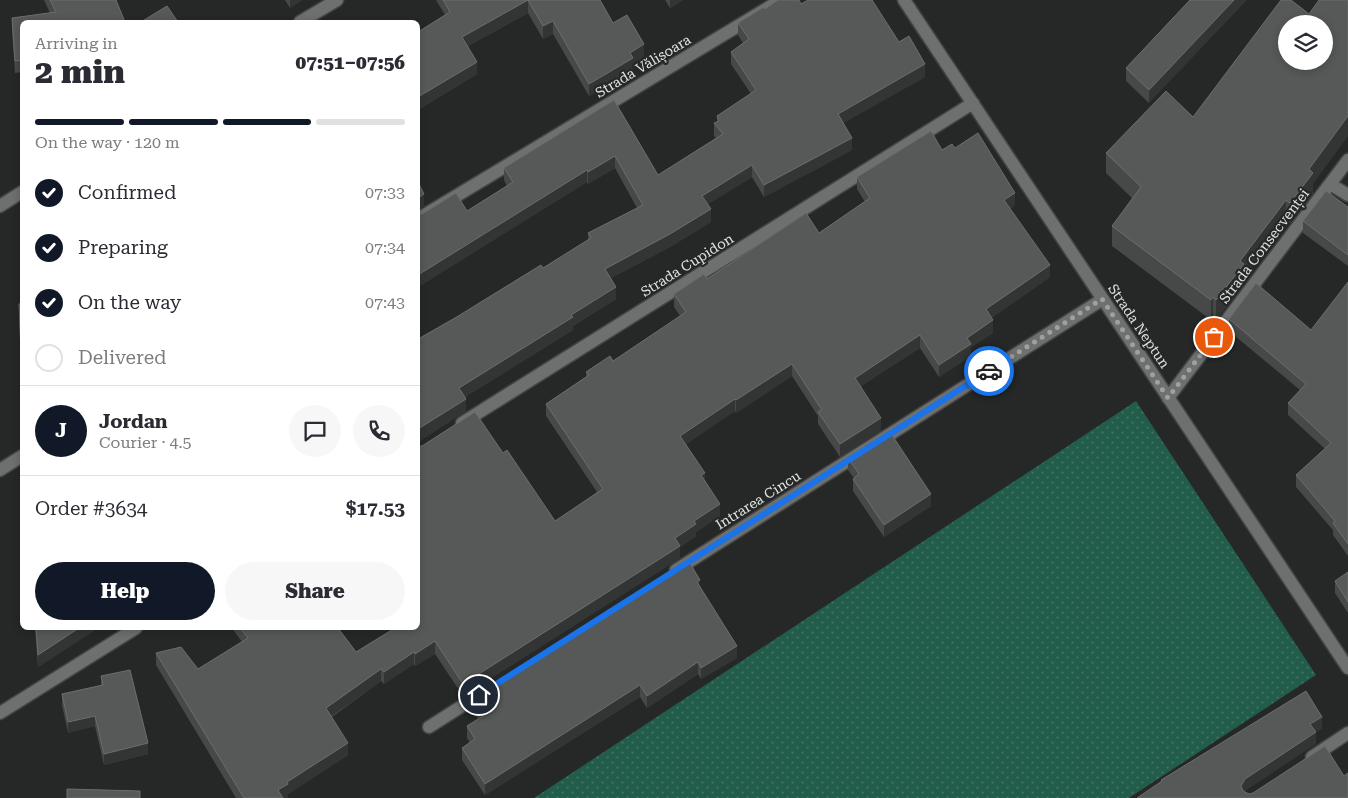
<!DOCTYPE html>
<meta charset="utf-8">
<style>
:root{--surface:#fff;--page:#f7f7f7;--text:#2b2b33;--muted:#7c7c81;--line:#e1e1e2;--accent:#111827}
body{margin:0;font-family:"Roboto Serif",serif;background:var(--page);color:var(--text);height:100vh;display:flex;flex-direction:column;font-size:19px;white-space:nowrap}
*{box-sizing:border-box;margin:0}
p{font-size:16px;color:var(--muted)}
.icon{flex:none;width:28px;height:28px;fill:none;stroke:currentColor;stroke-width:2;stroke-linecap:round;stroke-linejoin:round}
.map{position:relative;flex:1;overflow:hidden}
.sheet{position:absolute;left:20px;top:20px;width:400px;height:610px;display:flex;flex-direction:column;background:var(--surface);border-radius:8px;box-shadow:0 2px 8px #0003}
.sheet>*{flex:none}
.tools{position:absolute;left:1278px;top:15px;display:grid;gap:10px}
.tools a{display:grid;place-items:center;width:55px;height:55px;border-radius:50%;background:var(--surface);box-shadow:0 2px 8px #0003;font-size:25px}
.pin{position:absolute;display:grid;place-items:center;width:42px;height:42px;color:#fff;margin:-21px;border:2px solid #fff;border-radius:50%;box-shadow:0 1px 5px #0007}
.courier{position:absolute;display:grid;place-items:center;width:50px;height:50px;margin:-25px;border:4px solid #1a73e8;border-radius:50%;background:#fff;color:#222;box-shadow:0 1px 6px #0007}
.headline em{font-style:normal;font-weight:800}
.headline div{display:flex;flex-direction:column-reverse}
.headline{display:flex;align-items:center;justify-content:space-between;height:85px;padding:0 15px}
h1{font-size:32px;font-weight:800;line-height:38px}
.bar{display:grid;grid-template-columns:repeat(4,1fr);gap:8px 5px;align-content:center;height:60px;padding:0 15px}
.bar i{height:6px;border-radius:4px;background:var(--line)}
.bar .current{background:var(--accent)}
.bar p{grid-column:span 4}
.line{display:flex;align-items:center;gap:12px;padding:0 15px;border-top:1px solid var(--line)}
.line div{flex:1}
.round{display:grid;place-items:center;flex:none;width:52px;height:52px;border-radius:26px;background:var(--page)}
ol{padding:0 15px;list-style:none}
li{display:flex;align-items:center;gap:15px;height:55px}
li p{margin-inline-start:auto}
li .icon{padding:5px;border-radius:50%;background:var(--accent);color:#fff;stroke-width:4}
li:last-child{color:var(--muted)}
li i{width:28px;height:28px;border:2px solid var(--line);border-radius:50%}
.primary-button{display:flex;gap:10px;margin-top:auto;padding:10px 15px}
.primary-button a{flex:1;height:58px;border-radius:30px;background:var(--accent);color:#fff;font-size:20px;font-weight:800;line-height:58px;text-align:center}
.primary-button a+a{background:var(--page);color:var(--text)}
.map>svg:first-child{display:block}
.grass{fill:url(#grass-dots)}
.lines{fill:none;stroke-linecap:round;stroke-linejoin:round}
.minor-casing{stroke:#434645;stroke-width:15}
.minor{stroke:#6e6f6f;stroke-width:12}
.wall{fill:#464948}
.shaded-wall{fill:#323534}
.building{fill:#565958;stroke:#6c6e6e;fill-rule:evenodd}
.done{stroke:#9fa1a0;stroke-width:5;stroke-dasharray:0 9}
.route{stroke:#1a73e8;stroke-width:6}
.labels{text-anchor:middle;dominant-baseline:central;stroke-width:4.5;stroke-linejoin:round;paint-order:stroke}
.street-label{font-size:14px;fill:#e0e2e1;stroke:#252827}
</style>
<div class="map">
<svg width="1348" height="798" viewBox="0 0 1348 798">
<defs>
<pattern id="grass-dots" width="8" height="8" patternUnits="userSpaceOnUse" patternTransform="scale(1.25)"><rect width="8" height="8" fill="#225c4a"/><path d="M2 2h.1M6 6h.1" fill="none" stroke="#427364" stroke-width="1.8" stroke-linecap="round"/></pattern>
</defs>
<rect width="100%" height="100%" fill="#252827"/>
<path class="grass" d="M1136 401 1316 675 1129 798H534Z"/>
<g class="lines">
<g class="minor-casing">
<path id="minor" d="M904 0 1348 668
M300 22 337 0
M1330 184 1348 195
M0 206 22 192
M418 219 781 0
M1168 398 1348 160
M462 423 973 103
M0 470 22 456
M676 570 1103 299
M0 713 136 628
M429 727 484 692
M1312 757 1348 733"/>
</g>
<use href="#minor" class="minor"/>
</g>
<path class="wall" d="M44 0H116L22 22V72L15 73 12 31V18L50 13Z
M285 0H302L290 8Z
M436 0H600L613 23 644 57 633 63V71L589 96 553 34 543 39 528 13 468 46 477 74 418 110V32L445 15Z
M665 0H683L670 8Z
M1190 0 1149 103 1126 81V68Z
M801 4 899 42 925 77 843 123 852 150 764 197 752 177 708 204 711 222 670 247 611 278 616 299 573 326V330L465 397 466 411 418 442V339L543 268 588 240V233L637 208 615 168 588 184 587 182 418 287V215L467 211 507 186 504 180V168L614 100 658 175 716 138 714 136V123L717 122V116L751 94 731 64V52L743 43 738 35V23L765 9Z
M1193 117 1313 184V193L1290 223 1286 220 1244 277V284L1216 320 1213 317 1211 320 1112 246V226L1132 198 1106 173V153Z
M955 148 1015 205 1010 209 1050 277 991 318 993 333 971 347V356L939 377 920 348 861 386 881 430 840 457 818 424V416L792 376 736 413 735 411 686 444 705 480 720 516 696 532V536L680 547V558L463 696 435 654 415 666 414 664 384 684 381 681 332 717 348 755 288 794V797L286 798H236L156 665V653L198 669 242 642 234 631V628H338L356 652 418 628 503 453 555 521 597 492 546 416V404L586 377V372L613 361 680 316 674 307V294L707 279 819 233 865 202 857 189V177L942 150Z
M1348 207V266L1303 233V221Z
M1348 282V556L1333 535V530L1296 487V475L1325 449 1288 415V403L1300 390 1229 331V319L1311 330Z
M22 302V388L19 319V304Z
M848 458 931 506 884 537 853 491V479L854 478 848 470Z
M1348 572V613L1335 593V581Z
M700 587 737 658 701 679 698 674 647 708 640 697 485 795 462 760V748L470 743 467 738V726L478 719 471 710V698Z
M35 628H98L38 667Z
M101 676 148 754 104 765 95 726 68 733 62 705V694L101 685Z"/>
<path class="shaded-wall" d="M290 0H302L290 8Z
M528 0V13L462 49V37Z
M670 0H683L670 8Z
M1234 0H1247L1149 103V90Z
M553 21V34L543 39V26Z
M644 44V57L633 63V71L589 96V84L630 53Z
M477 62V74L418 110V97Z
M925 64V77L838 126V114Z
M1348 116V136L1313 184V193L1290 223V203L1309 169Z
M852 138V150L764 197V185Z
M615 156V168L588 184V172Z
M752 165V177L702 208V196Z
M587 170V182L418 287V275Z
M1015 193V205L1004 212V200Z
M424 194V206L418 210V198Z
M1286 200V220L1244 277V284L1216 320V300L1240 261Z
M711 209V222L670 247 605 281V269Z
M1050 265V277L986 322V309Z
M616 287V299L573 326V330L459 401V388L571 315Z
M1213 297V317L1211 320V300Z
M993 320V333L971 347V356L939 377V365L967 338Z
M920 335V348L855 390V378Z
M792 364V376L736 413V400Z
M466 399V411L418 442V429Z
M735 399V411L680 448V436Z
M881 418V430L840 457V444Z
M705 473V485L701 475Z
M931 494V506L884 537V525Z
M720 504V516L696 532V536L680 547V558L463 696V684L675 538 694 521Z
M700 580V592L697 582Z
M79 628H98L38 667V655Z
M435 641V654L415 666V654Z
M737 646V658L701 679V668Z
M414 652V664L384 684V672Z
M698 662V674L647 708V696Z
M381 669V681L326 720V708Z
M640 685V697L485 795V784Z
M95 716V726L68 733V722Z
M1322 717V729L1316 732V744L1245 791 1241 798V786L1245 779 1310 724Z
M148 743V754L104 765V754Z
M348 743V755L288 794V797L286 798H278V790L287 782Z"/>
<path class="building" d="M50 0H116L125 22H22V60L15 61 12 18 56 12Z
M443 0H600L613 23 627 15 644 44 630 53 633 58 589 84 553 21 543 26 528 0 462 37 477 62 418 97V32L450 12Z
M778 0H799L801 4 808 0H872L899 42 909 36 925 64 838 114 852 138 764 185 752 165 702 196 711 209 670 234 605 269 616 287 571 315 573 317 459 388 466 399 418 429V339L455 318 541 265 543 268 591 238 588 233 643 205 615 156 588 172 587 170 418 275V215L422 214 456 193 467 211 513 182 504 168 614 100 658 175 723 134 714 123 719 121 717 116 756 90 731 52 749 39 738 23 764 7 765 9Z
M1190 0H1234L1149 90 1126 68Z
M1281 0H1291L1309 14 1319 0H1348V116L1309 169 1313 173 1290 203 1286 200 1240 261 1244 264 1216 300 1213 297 1211 300 1112 226 1141 187 1106 153 1166 91 1193 117ZM1286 24H1324V61H1286Z
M167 6 178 22H141Z
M931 131 942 150 952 144 955 148 978 133 1015 193 1004 200 1050 265 986 309 993 320 967 338 971 344 939 365 920 335 855 378 881 418 840 444 818 412 822 410 792 364 736 400 735 399 680 436 705 473 701 475 720 504 694 521 696 524 675 538 680 546 463 684 435 641 415 654 414 652 384 672 381 669 326 708 348 743 287 782 288 784 278 790 283 798H244L156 653 181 647 198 669 248 638 240 628H338L356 652 395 628H418V446H422L475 412 503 453 507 450 555 521 603 489 546 404 589 375 586 372 610 356 613 361 686 312 674 294 704 274 707 279 806 213 819 233 870 198 857 177Z
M418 182 424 194 418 198Z
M1326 191 1348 207V255L1303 221Z
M1348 282V544L1333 523 1335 521 1296 475 1331 443 1288 403 1306 384 1229 319 1256 283 1311 330Z
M22 302V373L19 304Z
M890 432 931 494 884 525 853 479 859 474 848 458Z
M688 560 700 580 697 582 737 646 701 668 698 662 647 696 640 685 485 784 462 748 475 739 467 726 483 716 471 698Z
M1348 572V602L1335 581Z
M36 628H79L38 655Z
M130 670 148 743 104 754 95 716 68 722 62 694 103 685 101 676Z
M1306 691 1322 717 1310 724 1316 732 1245 779 1241 786 1243 791 1249 794 1253 793 1325 746 1344 776 1348 773V798H1137L1162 781 1161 780Z
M67 789 140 791V798H67Z"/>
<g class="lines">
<path class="done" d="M989 371 1102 299 1168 398 1214 337"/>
<path class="route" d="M479 695 989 371"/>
</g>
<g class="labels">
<g class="street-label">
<text transform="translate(643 66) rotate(-31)">Strada Vălișoara</text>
<text transform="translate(1264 246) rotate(-53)">Strada Consecvenței</text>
<text transform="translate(687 265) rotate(-32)">Strada Cupidon</text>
<text transform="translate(1139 326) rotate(56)">Strada Neptun</text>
<text transform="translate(758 500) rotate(-32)">Intrarea Cincu</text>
</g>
</g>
</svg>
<div class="tools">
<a><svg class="icon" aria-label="layers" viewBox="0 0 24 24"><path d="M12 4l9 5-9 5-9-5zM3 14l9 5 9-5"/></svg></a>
</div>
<div class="pin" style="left:1214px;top:337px;background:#ea580c"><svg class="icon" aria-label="bag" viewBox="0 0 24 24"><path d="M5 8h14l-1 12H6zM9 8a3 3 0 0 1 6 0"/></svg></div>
<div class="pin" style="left:479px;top:695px;background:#1f2937"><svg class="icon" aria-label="home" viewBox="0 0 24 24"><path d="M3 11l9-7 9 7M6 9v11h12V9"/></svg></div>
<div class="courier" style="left:989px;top:371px"><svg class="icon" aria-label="car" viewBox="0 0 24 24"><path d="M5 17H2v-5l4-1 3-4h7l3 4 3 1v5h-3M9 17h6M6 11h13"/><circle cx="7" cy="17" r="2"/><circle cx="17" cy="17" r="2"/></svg></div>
<section class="sheet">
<div class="headline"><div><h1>2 min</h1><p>Arriving in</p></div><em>07:51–07:56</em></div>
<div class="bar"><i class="current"></i><i class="current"></i><i class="current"></i><i></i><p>On the way · 120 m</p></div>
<ol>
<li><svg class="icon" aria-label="check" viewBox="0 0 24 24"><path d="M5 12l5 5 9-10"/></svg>Confirmed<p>07:33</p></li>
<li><svg class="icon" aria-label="check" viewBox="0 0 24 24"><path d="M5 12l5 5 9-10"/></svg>Preparing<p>07:34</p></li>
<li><svg class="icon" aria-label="check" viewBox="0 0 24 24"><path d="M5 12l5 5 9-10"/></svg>On the way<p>07:43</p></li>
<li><i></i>Delivered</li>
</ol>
<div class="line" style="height:90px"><b class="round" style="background:var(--accent);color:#fff">J</b><div><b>Jordan</b><p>Courier · 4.5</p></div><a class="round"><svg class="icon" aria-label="chat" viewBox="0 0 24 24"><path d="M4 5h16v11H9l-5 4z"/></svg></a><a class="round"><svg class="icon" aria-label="phone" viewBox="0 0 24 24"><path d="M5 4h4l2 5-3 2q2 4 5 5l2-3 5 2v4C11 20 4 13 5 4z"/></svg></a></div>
<div class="line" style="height:65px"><div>Order #3634</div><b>$17.53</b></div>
<div class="primary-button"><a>Help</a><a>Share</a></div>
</section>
</div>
